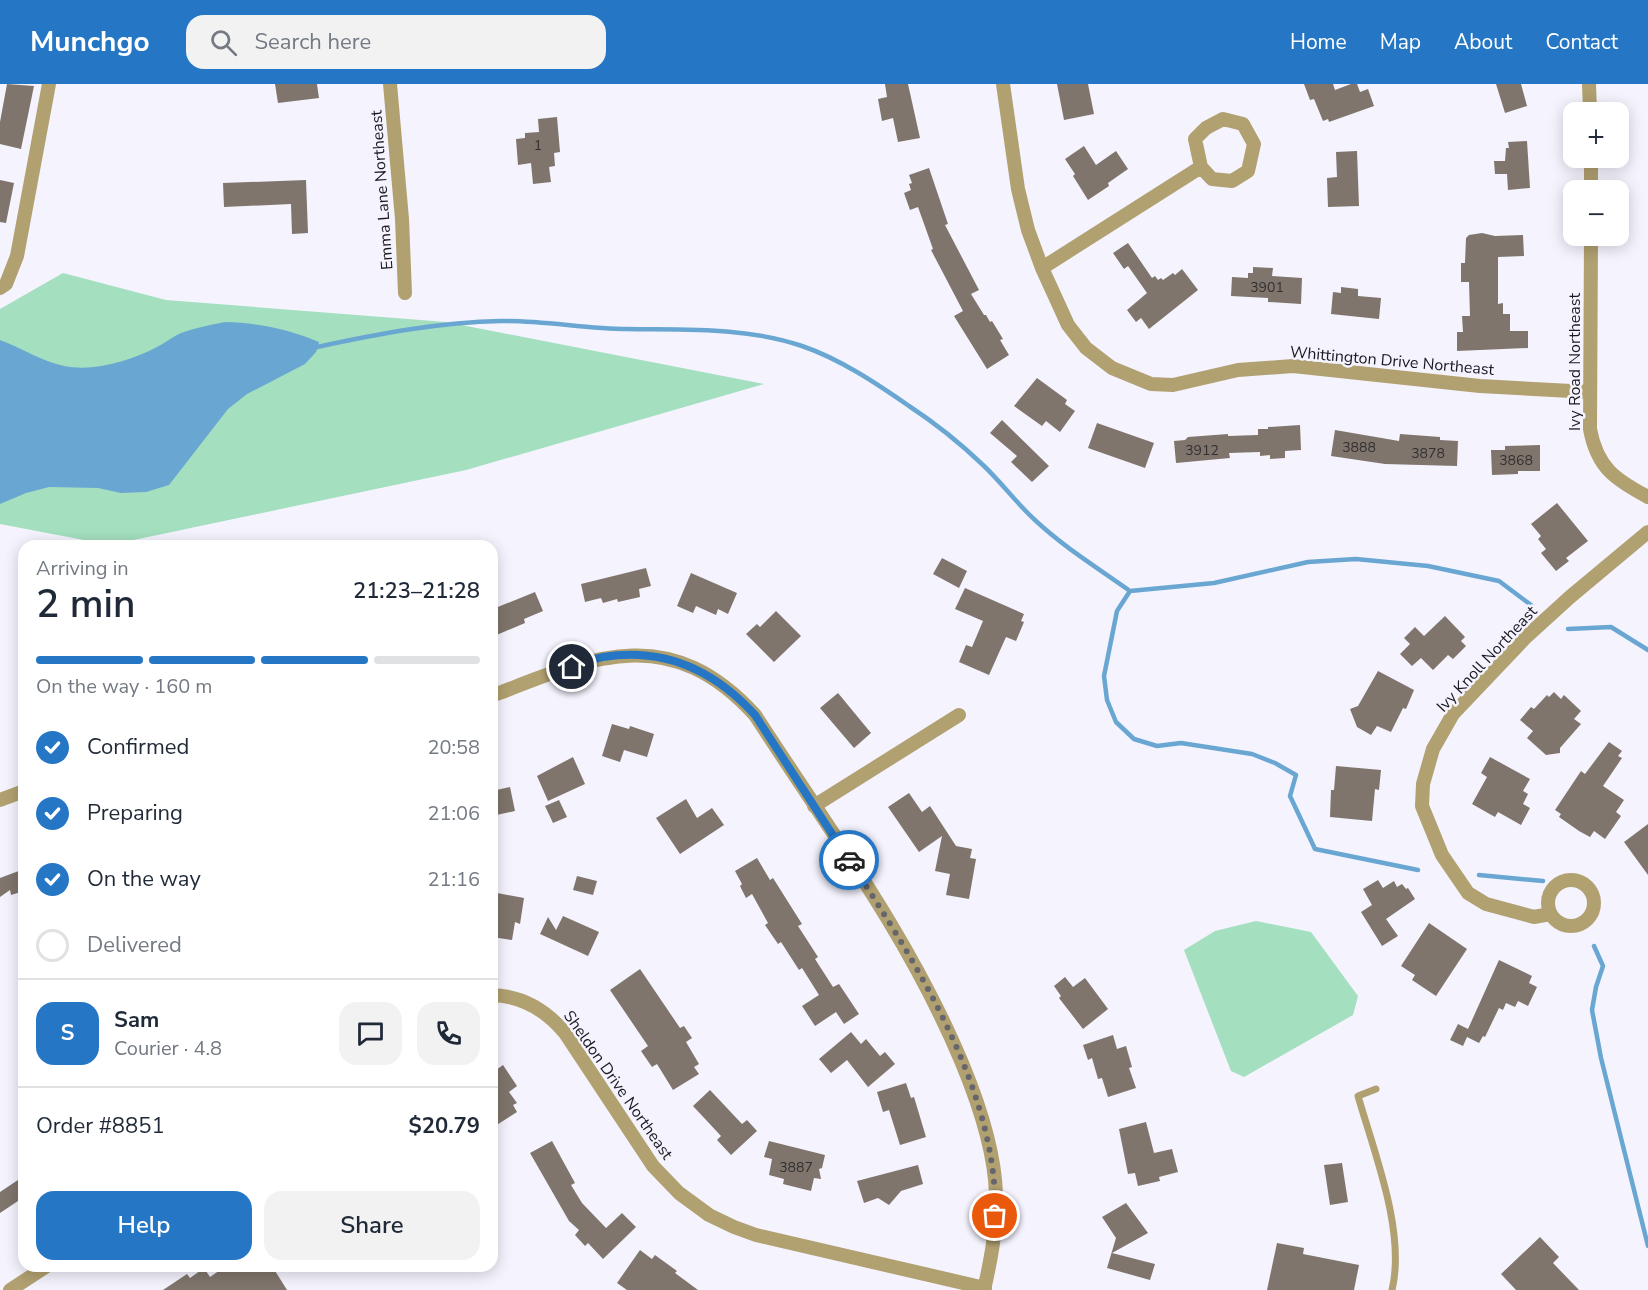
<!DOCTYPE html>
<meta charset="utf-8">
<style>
:root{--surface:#fff;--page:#f2f2f3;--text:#1f2937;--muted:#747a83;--line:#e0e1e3;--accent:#2577c5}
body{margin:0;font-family:"Nunito Sans",sans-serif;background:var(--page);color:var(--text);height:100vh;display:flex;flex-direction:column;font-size:22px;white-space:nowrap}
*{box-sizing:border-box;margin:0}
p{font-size:20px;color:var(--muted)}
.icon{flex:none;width:33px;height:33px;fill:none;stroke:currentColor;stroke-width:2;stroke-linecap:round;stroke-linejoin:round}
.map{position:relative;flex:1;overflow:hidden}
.drawer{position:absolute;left:18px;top:456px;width:480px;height:732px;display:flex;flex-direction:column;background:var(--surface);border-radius:18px;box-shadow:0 3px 15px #0003}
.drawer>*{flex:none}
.buttons{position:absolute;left:1563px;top:18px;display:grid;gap:12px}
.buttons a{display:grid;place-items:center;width:66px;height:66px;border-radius:12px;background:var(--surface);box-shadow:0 3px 15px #0003;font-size:30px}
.pin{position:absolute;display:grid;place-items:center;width:51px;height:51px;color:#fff;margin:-26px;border:3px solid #fff;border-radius:50%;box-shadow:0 2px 6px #0007}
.courier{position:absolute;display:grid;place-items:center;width:60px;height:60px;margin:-30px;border:4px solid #2577c5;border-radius:50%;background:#fff;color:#222;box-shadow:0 2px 8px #0007}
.overview em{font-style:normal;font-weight:600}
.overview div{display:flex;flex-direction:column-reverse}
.overview{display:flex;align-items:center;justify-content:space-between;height:102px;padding:0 18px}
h1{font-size:39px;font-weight:600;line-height:45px}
.bar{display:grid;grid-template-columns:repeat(4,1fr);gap:9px 6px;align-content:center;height:72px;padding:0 18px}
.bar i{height:8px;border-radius:4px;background:var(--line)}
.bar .selected{background:var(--accent)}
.bar p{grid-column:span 4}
.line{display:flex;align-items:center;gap:15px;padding:0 18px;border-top:2px solid var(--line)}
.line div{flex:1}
.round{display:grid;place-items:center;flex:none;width:63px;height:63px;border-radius:18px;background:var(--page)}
ol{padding:0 18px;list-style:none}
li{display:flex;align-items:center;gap:18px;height:66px}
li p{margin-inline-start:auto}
li .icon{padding:6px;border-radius:50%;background:var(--accent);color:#fff;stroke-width:4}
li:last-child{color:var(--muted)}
li i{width:33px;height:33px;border:3px solid var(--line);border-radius:50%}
.action{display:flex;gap:12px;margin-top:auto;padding:12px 18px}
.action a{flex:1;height:69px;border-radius:18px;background:var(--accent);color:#fff;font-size:24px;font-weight:600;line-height:69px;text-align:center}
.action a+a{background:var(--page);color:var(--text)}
header{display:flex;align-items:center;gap:36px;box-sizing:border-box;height:84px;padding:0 30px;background:var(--accent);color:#fff}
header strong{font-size:28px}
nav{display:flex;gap:33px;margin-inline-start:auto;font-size:21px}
.search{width:420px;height:54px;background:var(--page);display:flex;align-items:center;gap:15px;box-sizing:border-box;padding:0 21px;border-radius:18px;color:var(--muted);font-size:22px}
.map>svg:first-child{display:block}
.green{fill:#a4dfbf}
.water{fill:#69a7d2}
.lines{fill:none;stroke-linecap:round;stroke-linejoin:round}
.stream{stroke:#69a7d2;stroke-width:4.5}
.building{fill:#7f756c}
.lane{stroke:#b1a070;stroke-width:7}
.street{stroke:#b1a070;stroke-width:14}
.done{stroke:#66656c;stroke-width:6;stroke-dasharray:0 10.8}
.route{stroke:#2577c5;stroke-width:8}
.labels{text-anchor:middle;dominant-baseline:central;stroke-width:5;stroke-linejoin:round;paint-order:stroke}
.number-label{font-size:14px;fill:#333032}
.street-label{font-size:16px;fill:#1a191e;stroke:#f4f3fe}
</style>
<header>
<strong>Munchgo</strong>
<div class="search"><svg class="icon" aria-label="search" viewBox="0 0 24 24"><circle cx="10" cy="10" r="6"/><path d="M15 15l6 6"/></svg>Search here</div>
<nav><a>Home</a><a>Map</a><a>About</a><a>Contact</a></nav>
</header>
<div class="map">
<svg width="1648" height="1206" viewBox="0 0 1648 1206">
<rect width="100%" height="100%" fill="#f4f3fe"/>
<path class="green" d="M63 189 166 216 446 238 764 300 466 386 110 461 0 440V225Z
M1256 837 1311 848 1358 912 1353 931 1244 993 1231 987 1184 866 1215 847Z"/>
<path class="water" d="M225 238C259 239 288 245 319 258L316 268 305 280 247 310 228 325 169 401 146 408 121 409 98 404 49 403 26 409 0 420V256C22 264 41 277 64 282 94 288 130 277 157 263 165 259 172 253 181 249 195 244 210 241 225 238Z"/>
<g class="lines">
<path class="stream" d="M312 266 317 263C377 250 440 238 501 237 543 236 585 245 627 245 686 246 746 243 802 262 840 275 876 299 909 322 935 339 960 359 983 381 1002 399 1017 420 1036 437 1065 464 1098 484 1130 507L1214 499 1308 478 1356 475 1428 482 1499 497 1531 521
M1130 507 1117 527 1104 592 1107 616 1116 638 1134 655 1157 662 1181 659 1252 670 1275 679 1296 691 1290 712 1315 765 1418 786
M1568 545 1611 543 1648 566
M1479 791 1543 797
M1594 862 1603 882 1596 903 1592 926 1601 974 1648 1162"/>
</g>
<path class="building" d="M7 0 34 2 21 65 0 60V38Z
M275 0H317L319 14 278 19Z
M885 0H908L920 54 898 58 893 34 882 37 878 15 887 13Z
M1057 0H1088L1094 30 1064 36Z
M1304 0H1333L1335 6 1351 0H1357L1360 8 1368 5 1374 22 1329 38 1328 35 1323 37 1314 15 1310 16Z
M1496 0H1521L1527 22 1505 29Z
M557 33 560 68 554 69 555 82 549 83 551 98 533 100 531 79 518 81 516 55 525 54V49L539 48 538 35Z
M1527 57 1530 104 1508 106 1507 90H1495L1494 77H1505L1506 64H1509L1508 58Z
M1084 62 1096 81 1116 67 1128 85 1108 99 1109 102 1088 116 1073 92 1075 90 1065 75Z
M1357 67 1359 122 1328 123 1327 94 1337 93 1336 68Z
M929 84 948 140 945 141 979 206 971 210 984 231H986L990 238 992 237 1003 255 1000 256 1009 271 987 285 954 232 963 227 931 166 933 165 918 123 910 126 904 109 911 106 909 100 912 99 909 91Z
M0 96 14 99 6 139 0 138Z
M306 96 308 149 292 150 291 120 224 123 223 99Z
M1482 149 1495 152 1523 151 1524 172 1498 173V220L1503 219V230H1510V247H1528V264L1457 267V248H1463L1462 232H1470L1469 198H1461V179H1465L1466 154 1469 151Z
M1128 159 1152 194 1155 192 1158 196 1161 194 1163 196 1173 189 1175 191 1182 185 1198 206 1149 245 1141 234 1136 238 1127 226 1147 209 1128 182 1124 185 1113 169Z
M1253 183 1273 184 1272 192 1302 194 1301 220 1268 218V214L1231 212 1232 193 1248 194V189H1253Z
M1341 203 1358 205V212L1381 214 1379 235 1331 230 1333 208 1341 209Z
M1037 294 1067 316 1065 320 1075 327 1060 348 1046 337 1042 342 1014 322Z
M1002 336 1049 382 1032 398 1011 378 1017 372 990 349Z
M1097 339 1154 359 1145 384 1088 364Z
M1300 341 1301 366 1285 367V374L1270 375V371L1260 372V368L1229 369 1230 374 1176 379 1174 357 1185 356 1188 353 1228 350V352L1258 351V345H1268V343Z
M1335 346 1399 357 1400 350 1440 353V356L1458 357 1457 382 1385 380 1331 372Z
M1540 361V387H1518V390L1492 391 1491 366H1505V362Z
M1557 419 1588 457 1566 474 1569 477 1556 487 1541 469 1546 465 1538 455 1541 452 1531 440Z
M942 474 967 487 959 504 933 490Z
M646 484 651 502 639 505 640 513 618 518 617 515 603 519 601 514 585 518 581 500Z
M691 489 737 509 728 530 718 525 716 531 696 522 693 529 677 522Z
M965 504 1024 530 1021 537 1024 538 1016 557 1006 553 989 591 959 578 966 561 972 563 983 537 955 525Z
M535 508 543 527 524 535 525 539 492 553V534L496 533 493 525Z
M776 527 801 552 774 578 746 550 757 540 760 543Z
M1445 532 1465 553 1461 557 1466 562 1453 575 1448 571 1433 586 1421 574 1412 582 1400 570 1410 560 1404 554 1415 543 1424 552Z
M1378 587 1414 606 1406 625 1403 624 1391 648 1377 642 1371 651 1357 643 1350 625 1358 622Z
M1554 608 1561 615 1564 611 1581 627 1574 635 1581 640 1560 664V669L1546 671 1527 654 1533 647 1520 636 1531 623 1534 625 1547 611 1549 613Z
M838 609 871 649 854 664 820 624Z
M612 640 629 645 630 642 654 650 647 673 624 666 620 678 602 672Z
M1609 658 1622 667 1618 672 1622 674 1603 702 1624 716 1616 728 1621 732 1605 755 1594 747 1590 753 1579 747 1559 733 1561 730 1555 726 1581 687 1585 690Z
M573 673 585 700 548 717 537 692Z
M1490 673 1530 695 1523 707 1528 710 1523 720 1530 724 1521 741 1498 728 1495 733 1472 720 1487 693 1481 689Z
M1336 682 1381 686 1379 706 1375 705 1372 737 1330 733 1331 706H1334Z
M510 703 515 727 492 732V707Z
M909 709 922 728 930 722 956 762 972 765 970 774 976 775 969 815 946 811 950 790 935 787 942 752 919 768 888 723Z
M686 715 697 734 712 724 724 741 680 770 656 734Z
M559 716 567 733 553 739 545 722Z
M1648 740V791L1624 758Z
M757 774 770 796 773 794 802 840 798 842 818 873 815 875 833 903 839 900 859 930 844 940 836 928 815 942 802 922 819 911 802 884 799 886 781 858 778 860 765 841 768 839 752 810 746 814 740 802 742 800 735 787Z
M24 785V807L11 811 10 806 0 813V794Z
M577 792 597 797 593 811 573 806Z
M1378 796 1383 804 1394 797 1397 803 1402 800 1406 805 1408 804 1415 815 1386 835 1398 852 1382 862 1361 828 1372 821 1363 805Z
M492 808 524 814 520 840 515 838 512 856 492 853Z
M563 832 599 848 588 872 540 850 548 833 556 846Z
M1429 839 1467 865 1436 912 1412 896 1415 891 1401 882Z
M1499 876 1532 892 1529 899 1537 903 1528 922 1518 917 1515 923 1506 919 1503 926 1499 924 1485 953 1483 952 1479 959 1467 953 1463 962 1450 956 1458 940 1468 945Z
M640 885 680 944 684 942 692 954 686 958 699 980 694 983 699 990 673 1006 657 980 652 983 641 967 648 962 610 906Z
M1065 893 1073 903 1085 894 1108 925 1083 945 1059 914 1061 912 1054 902Z
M851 948 861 960 866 955 880 972 885 968 895 980 868 1003 847 976 831 989 819 975Z
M1113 951 1117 965 1126 962 1132 983 1129 984 1136 1004 1108 1013 1102 994 1098 995 1092 974 1088 976 1083 961Z
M503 981 517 1002 509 1008 517 1019 513 1021 517 1028 492 1044V989Z
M906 999 911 1014 914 1013 926 1053 900 1061 889 1026 883 1028 877 1008Z
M710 1006 742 1040 747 1036 757 1047 731 1071 717 1056 721 1052 693 1022Z
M1146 1038 1154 1069 1172 1065 1178 1088 1159 1093 1160 1097 1138 1102 1135 1089 1128 1090 1119 1045Z
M552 1057 575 1099 571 1101 582 1119 606 1144 622 1129 636 1143 603 1175 588 1159 585 1162 575 1151 579 1146 569 1137 530 1069Z
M769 1057 825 1071 822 1084 819 1085 821 1095 814 1094 811 1107 783 1100 784 1095 769 1091 772 1075 764 1073Z
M1342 1079 1348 1118 1330 1121 1324 1081Z
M918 1081 923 1100 901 1107 889 1121 878 1114 864 1119 857 1097Z
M24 1092V1113L0 1129V1108Z
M1126 1119 1148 1149 1112 1169 1155 1180 1150 1196 1107 1184 1116 1154 1102 1133Z
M1540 1153 1559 1173 1553 1179 1579 1206H1516L1501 1190Z
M1277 1159 1304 1164 1303 1170 1359 1181 1354 1206H1267Z
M640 1166 652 1175 655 1171 677 1187 675 1189 698 1206H627L617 1199Z
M226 1182H272L287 1206H163L187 1190 190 1194 204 1184 210 1193Z"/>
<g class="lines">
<path class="lane" d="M1376 1005 1358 1012C1374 1068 1406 1148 1392 1206"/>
<path class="street" d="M390 0 402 135 405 209
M1003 0 1018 105 1028 146 1042 184 1068 241 1086 264 1112 284 1151 300 1173 301 1238 286 1293 282 1480 302 1590 308
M1589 0 1590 28
M1223 35 1243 40 1254 60 1248 87 1232 97 1212 95 1201 83 1195 55 1206 44Z
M1591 106V74
M1591 152 1590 345C1597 384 1616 396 1648 413
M1042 184 1201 83
M0 204 6 200 17 172 49 0
M492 612C593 572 670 538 755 631 828 744 910 854 962 979 979 1020 995 1067 996 1111 997 1144 991 1175 984 1206
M0 716 24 707
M814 722 959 631
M1548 819a23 23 0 1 1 46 0a23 23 0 1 1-46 0Z
M1550 830 1534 833 1486 820 1468 809 1442 771 1422 722 1423 700 1433 665 1453 630 1526 553 1570 513 1648 448
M492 911C523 912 546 926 565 949L653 1082 679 1109 709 1131 734 1143 756 1151 985 1204
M10 1206 47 1182"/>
</g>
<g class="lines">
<path class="done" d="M849 776C915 876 999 1008 995 1132"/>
<path class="route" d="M572 583C582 580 592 575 603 573 665 563 714 586 755 631L849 776"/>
</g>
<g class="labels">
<g class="number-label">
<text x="538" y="61">1</text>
<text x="1267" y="203">3901</text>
<text x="1359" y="363">3888</text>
<text x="1202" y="366">3912</text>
<text x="1428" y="369">3878</text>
<text x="1516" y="376">3868</text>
<text x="796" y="1083">3887</text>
</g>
<g class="street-label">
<text transform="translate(382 106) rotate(-94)">Emma Lane Northeast</text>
<text transform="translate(1392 277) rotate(5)">Whittington Drive Northeast</text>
<text transform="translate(1575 278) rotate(-90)">Ivy Road Northeast</text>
<text transform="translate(1487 575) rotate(-47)">Ivy Knoll Northeast</text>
<text transform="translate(618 1001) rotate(55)">Sheldon Drive Northeast</text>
</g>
</g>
</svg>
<div class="buttons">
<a>+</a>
<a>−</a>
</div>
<div class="pin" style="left:995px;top:1132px;background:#ea580c"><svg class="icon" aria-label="bag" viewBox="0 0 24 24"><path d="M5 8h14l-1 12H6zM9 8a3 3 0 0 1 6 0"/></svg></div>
<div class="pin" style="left:572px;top:583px;background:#1f2937"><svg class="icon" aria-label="home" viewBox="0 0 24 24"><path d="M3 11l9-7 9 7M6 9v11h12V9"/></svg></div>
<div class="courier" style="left:849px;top:776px"><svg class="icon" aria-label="car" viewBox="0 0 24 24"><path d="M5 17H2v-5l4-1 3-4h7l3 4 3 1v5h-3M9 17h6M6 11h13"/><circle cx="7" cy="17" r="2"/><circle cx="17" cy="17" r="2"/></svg></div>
<section class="drawer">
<div class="overview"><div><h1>2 min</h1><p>Arriving in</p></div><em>21:23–21:28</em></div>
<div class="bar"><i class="selected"></i><i class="selected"></i><i class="selected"></i><i></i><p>On the way · 160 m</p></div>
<ol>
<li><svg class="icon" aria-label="check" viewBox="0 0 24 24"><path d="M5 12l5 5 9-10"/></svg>Confirmed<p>20:58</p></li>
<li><svg class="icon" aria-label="check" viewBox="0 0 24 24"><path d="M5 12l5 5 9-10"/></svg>Preparing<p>21:06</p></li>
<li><svg class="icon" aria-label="check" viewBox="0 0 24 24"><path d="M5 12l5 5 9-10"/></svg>On the way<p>21:16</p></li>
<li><i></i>Delivered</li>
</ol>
<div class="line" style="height:108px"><b class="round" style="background:var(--accent);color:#fff">S</b><div><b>Sam</b><p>Courier · 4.8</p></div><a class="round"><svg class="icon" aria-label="chat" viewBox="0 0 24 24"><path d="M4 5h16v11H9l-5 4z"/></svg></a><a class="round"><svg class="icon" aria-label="phone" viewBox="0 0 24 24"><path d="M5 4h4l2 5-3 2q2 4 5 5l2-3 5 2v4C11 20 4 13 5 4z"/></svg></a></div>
<div class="line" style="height:78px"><div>Order #8851</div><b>$20.79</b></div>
<div class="action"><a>Help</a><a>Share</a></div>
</section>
</div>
